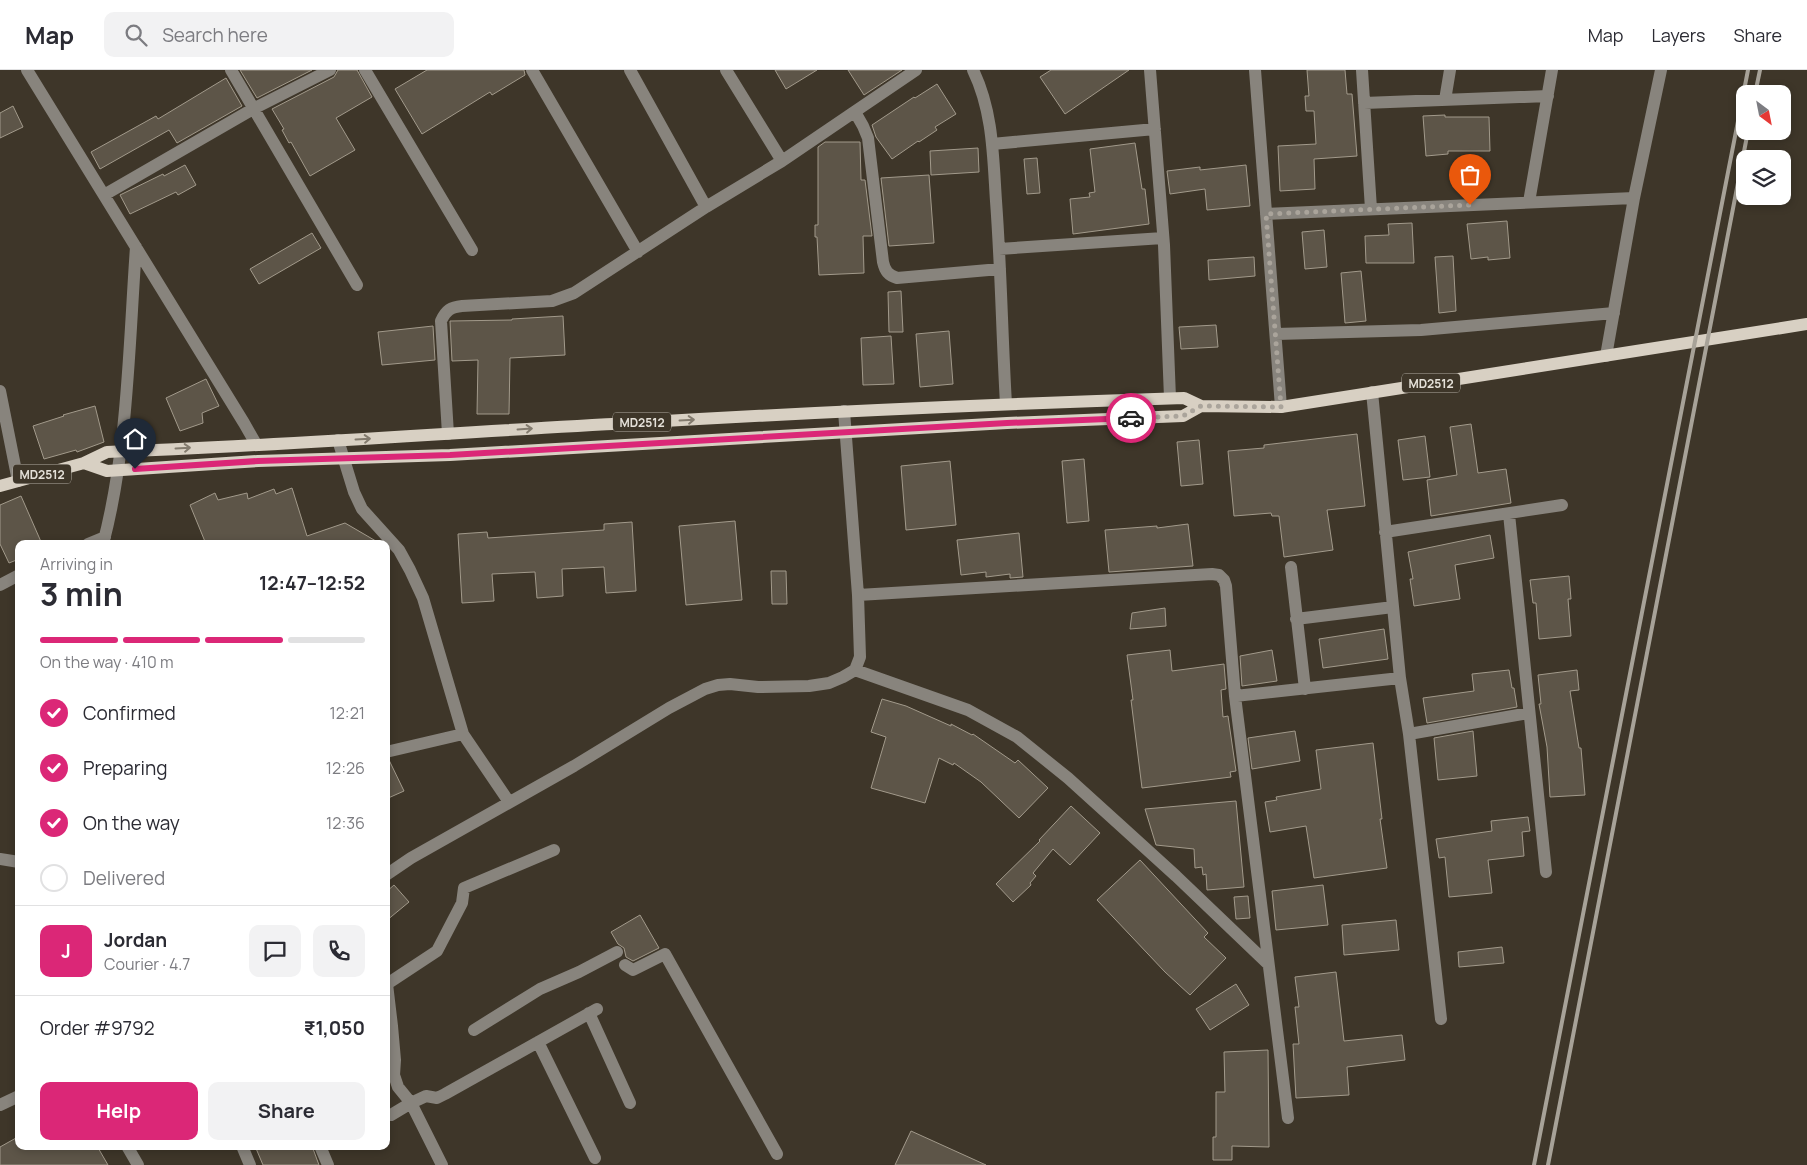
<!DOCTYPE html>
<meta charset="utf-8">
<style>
:root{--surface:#fff;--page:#f2f2f3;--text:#2b2b33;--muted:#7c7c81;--line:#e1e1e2;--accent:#db2777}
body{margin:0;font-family:Manrope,sans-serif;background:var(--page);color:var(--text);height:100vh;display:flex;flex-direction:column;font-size:19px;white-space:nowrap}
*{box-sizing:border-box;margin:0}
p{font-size:16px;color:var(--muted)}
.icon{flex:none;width:28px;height:28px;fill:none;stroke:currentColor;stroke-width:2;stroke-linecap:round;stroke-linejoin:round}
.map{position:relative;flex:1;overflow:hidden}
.sheet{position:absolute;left:15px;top:470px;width:375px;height:610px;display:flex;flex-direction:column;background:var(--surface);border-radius:10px;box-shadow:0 2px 8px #0003}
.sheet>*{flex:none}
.needle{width:32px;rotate:148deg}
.controls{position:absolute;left:1736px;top:15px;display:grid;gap:10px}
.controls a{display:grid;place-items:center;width:55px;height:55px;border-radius:10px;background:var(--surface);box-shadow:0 2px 8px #0003;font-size:25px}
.pin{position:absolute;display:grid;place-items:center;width:42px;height:42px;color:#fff;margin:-51px -21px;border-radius:50% 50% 50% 0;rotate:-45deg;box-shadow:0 0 5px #0007}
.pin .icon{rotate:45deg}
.courier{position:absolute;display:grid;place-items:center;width:50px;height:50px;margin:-25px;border:4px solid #db2777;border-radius:50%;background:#fff;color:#222;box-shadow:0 1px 6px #0007}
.summary em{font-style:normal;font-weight:700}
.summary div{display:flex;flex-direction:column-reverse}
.summary{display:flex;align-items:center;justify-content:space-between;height:85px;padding:0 25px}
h1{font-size:32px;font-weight:700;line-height:38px}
.bar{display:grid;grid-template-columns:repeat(4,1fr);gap:8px 5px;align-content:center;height:60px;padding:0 25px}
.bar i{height:6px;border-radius:4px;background:var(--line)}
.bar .on{background:var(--accent)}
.bar p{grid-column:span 4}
.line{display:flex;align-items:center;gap:12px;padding:0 25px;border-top:1px solid var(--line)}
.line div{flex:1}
.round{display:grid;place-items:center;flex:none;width:52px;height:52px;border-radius:10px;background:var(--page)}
ol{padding:0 25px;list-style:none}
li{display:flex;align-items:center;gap:15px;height:55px}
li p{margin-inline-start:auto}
li .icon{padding:5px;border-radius:50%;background:var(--accent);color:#fff;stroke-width:4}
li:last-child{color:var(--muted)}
li i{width:28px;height:28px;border:2px solid var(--line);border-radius:50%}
.cta{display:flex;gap:10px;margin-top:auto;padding:10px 25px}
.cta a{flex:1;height:58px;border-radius:10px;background:var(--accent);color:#fff;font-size:20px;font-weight:700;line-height:58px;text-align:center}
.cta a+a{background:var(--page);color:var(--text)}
header{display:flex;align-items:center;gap:30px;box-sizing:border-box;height:70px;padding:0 25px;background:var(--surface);border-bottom:1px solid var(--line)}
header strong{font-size:24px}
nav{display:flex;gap:28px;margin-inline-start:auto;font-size:18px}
.search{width:350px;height:45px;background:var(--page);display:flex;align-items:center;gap:12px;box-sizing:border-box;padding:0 18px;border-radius:10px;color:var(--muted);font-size:19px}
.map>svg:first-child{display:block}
.building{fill:#5d5548;stroke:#a29a8b}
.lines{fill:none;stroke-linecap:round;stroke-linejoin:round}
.minor{stroke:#88847d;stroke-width:12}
.major{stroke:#d8d0c3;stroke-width:12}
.rail{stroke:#a7a298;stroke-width:4}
.oneway{stroke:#837b6e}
.done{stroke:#aaa49b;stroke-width:5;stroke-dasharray:0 9}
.route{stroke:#db2777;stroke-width:6}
.labels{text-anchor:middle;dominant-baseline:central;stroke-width:4;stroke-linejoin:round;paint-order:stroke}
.shield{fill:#3e3629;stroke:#b2ada4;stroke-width:1}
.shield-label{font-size:12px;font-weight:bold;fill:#e4e0d8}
</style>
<header>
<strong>Map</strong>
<div class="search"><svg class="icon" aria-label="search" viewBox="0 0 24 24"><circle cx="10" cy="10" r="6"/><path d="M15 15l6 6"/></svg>Search here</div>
<nav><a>Map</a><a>Layers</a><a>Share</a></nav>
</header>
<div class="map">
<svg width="1807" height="1095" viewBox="0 0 1807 1095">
<rect width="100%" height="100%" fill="#3e3629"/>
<path class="building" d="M240 0H312L257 28Z
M338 0H357L372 27 336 48 355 80 310 106 291 72 289 73 282 60 284 59 272 39 334 7Z
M427 0H524L525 5 492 25 490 22 422 64 395 19Z
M775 0H817L786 19Z
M848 0H902L864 25Z
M1051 0H1129L1065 44 1040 7Z
M1307 0H1345L1347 24H1352L1357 86 1314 89 1315 119 1280 121 1278 76 1316 74 1314 41H1306L1305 26H1309Z
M226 8 242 36 177 73 169 60 100 99 91 82 156 46 158 49Z
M937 14 956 44 935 57 937 60 919 72 918 71 892 89 876 67 872 55 914 27 915 28Z
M13 36 23 57 0 68V43Z
M1445 45V47H1489L1490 81H1448V84L1426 86 1423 46Z
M825 72H860L861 110H865L872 166H863L864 203 819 205 817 167H815V155H818V77Z
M1135 73 1142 119H1145L1149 154 1073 164 1070 129 1090 127 1089 123 1095 122 1090 79Z
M978 78 979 102 931 105 930 81Z
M1037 88 1040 123 1027 124 1024 89Z
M185 95 196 115 178 125 176 122 130 144 120 125 163 104 164 106Z
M1246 95 1250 136 1207 140 1205 119 1170 124 1167 101 1200 97V100Z
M929 105 934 173 889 176 881 108Z
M1507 151 1510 188 1488 190V187L1471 189 1467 154Z
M1412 153 1414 193H1366L1365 166 1389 165 1388 154Z
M1324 160 1327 197 1305 199 1302 162Z
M312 163 321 178 259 214 250 199Z
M1453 186 1456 241 1439 243 1435 187Z
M1254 187 1255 206 1209 210 1208 190Z
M1361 201 1366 251 1345 253 1341 203Z
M901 221 903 262H889L888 222Z
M563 246 565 285 510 288 509 344H477L478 290 452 291 450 251 512 250V249Z
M1216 255 1218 277 1181 279 1179 257Z
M433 256 435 290 382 295 378 262Z
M949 261 953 314 920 317 916 264Z
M891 266 894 314 863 315 861 268Z
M206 309 219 336 202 343 203 353 180 361 166 328Z
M95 336 104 372 77 382 76 380 44 389 33 356 64 346 63 345Z
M1471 354 1478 403 1506 399 1511 433 1431 446 1427 410 1457 405 1450 357Z
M1357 364 1365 436 1327 440 1333 480 1284 487 1279 446H1272L1271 443 1234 446 1228 381 1264 378V375Z
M1425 366 1430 407 1403 410 1398 370Z
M1199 370 1203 414 1181 416 1177 372Z
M1084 389 1089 451 1067 453 1062 391Z
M950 391 956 455 906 460 901 396Z
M292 418 307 466 345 453 381 474H206L190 435 215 423 218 430 247 423 248 429 274 419 276 424Z
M21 426 42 474H19V489L9 493 0 474V435Z
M735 451 742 530 686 535 679 456Z
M632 452 636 521 606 523 604 497 562 499 563 526 537 528 535 502 492 504 494 531 462 533 458 464 487 462 488 468 604 460V454Z
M1188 454 1193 496 1109 502 1105 460 1157 456V458Z
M1019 463 1023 507 1010 508V504L986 507V502L961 505 957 470Z
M1490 465 1494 488 1455 495 1460 529 1414 536 1410 509H1413L1408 482Z
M771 501H786L787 534H772Z
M1569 506 1571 529H1568L1571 566 1539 569 1536 533H1533L1530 510Z
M1165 538 1166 556 1130 559 1132 543Z
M1384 559 1388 589 1323 598 1319 569Z
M1170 580 1172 601 1224 594 1226 619 1221 620 1223 647 1228 646 1236 701 1230 702 1231 707 1142 718 1131 630H1133L1127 585Z
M1272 580 1277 611 1242 616 1240 586Z
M1509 600 1512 618H1514L1517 637 1427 653 1423 628 1474 621 1472 604Z
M1577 600 1579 620 1570 621 1579 678H1581L1585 725 1550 727 1547 677 1539 634H1541L1538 605Z
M882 629 906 636 951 656V654L972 665 973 664 1015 693 1018 690 1048 718 1019 748 981 712 954 693 953 695 939 688 925 733 871 718 886 667 871 662Z
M1295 661 1300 691 1252 699 1248 668Z
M1473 661 1477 706 1438 710 1434 668Z
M1373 673 1382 749H1380L1387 798 1314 808 1306 756 1270 762 1265 732 1277 730 1276 727 1321 719 1316 680Z
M386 690H389L404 721 386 729Z
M1236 731 1244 817 1207 820 1206 804 1203 805 1202 797 1195 798 1194 779 1156 775 1145 739Z
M1071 736 1100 763 1070 795 1053 779 1033 803 1036 806 1030 813 1031 815 1013 832 996 814 1040 771 1039 770Z
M1528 747 1530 761 1522 762 1524 786 1488 790 1492 823 1449 827 1445 787 1439 788 1436 769 1492 761 1491 751Z
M1140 790 1208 863 1204 867 1226 888 1190 925 1165 902 1097 830Z
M394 815 409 832 386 851V822Z
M1323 815 1328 855 1276 860 1272 821Z
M1248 826 1250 848 1236 849 1234 827Z
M640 845 659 878 633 891 626 887 624 878 618 874 611 862Z
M1396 850 1399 880 1344 885 1342 855Z
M1502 877 1504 893 1459 897 1458 882Z
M1336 902 1344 971 1402 965 1405 990 1347 997 1349 1025 1296 1028 1293 974H1299L1295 937H1299L1295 907Z
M1236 914 1249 935 1210 960 1196 939Z
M1268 980 1269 1077 1232 1076V1090H1213V1067H1216V1022H1225L1224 982Z
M911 1061 986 1095H895Z
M16 1068 19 1076H97L108 1095H0V1077Z
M255 1076H312L319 1095H263Z"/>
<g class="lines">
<path class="minor" d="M27 0 244 353 256 374
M231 0 357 215
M365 0 472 180
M532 0 638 182
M630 0 706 137
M726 0 782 91
M973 0C993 41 993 86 996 131 1001 198 1002 266 1006 334
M1150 0 1164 175 1170 328
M1255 0 1281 337
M1362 0 1371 139
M1445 30 1450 0
M1364 33 1548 26
M855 42 863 56 868 68 883 192C885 201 888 205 897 208L1000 199
M992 74 1155 59
M104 125 253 39 330 0
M1529 132 1552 0
M1266 144 1634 128
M999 179 1163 168
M1276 264 1421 260 1614 243
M1606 286 1634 128 1661 0
M0 321 18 411
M1372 322 1400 608 1409 664 1441 949
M448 364 441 251C446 240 451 237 462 236L552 231 574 223 706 137 782 91 916 0
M338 370 354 422 362 439 399 480 410 500 423 528 463 664 509 732
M1509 444 1546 802
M1385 462 1562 435
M88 474 105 467
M103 474C128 380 129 273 136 177
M1291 497 1305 619
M0 515 19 505
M858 525 1212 504 1219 505 1224 510 1226 516 1235 626 1288 1048
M1296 549 1393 537
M855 600 968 640 1017 667 1068 708 1121 756 1176 806 1268 894
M1235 626 1400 608
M1409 664 1529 643
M386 682 463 664
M0 789 19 792
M386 805 411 788 574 696 669 638 705 619 718 615 730 614 758 617 809 616 829 613 843 607 855 600 860 587 858 525 844 341
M625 895 633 900 665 884 777 1084
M589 943 630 1033
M474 960 540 919 579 902 617 882
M538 972 595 1088
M0 1035 19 1026
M391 1045 411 1033 398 1017 394 1005 395 990 392 956 387 914 437 881 462 833 464 818 554 780
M127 1076 138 1095
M242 1076 250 1095
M320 1076 328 1095
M442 1095 411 1033 426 1026 437 1028 445 1024 597 939"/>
<path class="major" d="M84 393 107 401 258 391 450 385 1007 353 1183 346 1201 336
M0 416 84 393 107 382C282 376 457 362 631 353 816 342 1000 334 1184 328L1201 336 1281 337 1807 254"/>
<path class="rail" d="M1755 24 1760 0
M1534 1095 1748 0
M1548 1095 1748 61"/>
</g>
<defs><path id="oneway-shaft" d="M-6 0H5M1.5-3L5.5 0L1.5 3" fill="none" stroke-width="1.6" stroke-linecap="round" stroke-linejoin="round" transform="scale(1.25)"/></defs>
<g class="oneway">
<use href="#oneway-shaft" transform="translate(687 350) rotate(-3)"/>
<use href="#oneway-shaft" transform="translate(525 359) rotate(-4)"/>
<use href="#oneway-shaft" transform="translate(363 369) rotate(-3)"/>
<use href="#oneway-shaft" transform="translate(183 378) rotate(-3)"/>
</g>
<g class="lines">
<path class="done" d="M1131 348 1183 346 1201 336 1281 337 1266 144 1470 135"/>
<path class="route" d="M135 399 258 391 450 385 1007 353 1131 348"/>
</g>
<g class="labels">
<g class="shield">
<rect x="1402" y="303.5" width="58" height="19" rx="4"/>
<rect x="613" y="342.5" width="58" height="19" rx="4"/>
<rect x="13" y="394.5" width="58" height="19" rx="4"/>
</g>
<g class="shield-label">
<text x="1431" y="313">MD2512</text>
<text x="642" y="352">MD2512</text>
<text x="42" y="404">MD2512</text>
</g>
</g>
</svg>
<div class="controls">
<a><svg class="needle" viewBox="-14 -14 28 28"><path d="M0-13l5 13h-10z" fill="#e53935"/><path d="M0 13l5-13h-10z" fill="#7c7c81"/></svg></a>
<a><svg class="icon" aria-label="layers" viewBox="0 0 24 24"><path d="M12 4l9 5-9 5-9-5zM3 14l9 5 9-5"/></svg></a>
</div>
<div class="pin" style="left:1470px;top:135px;background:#ea580c"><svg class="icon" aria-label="bag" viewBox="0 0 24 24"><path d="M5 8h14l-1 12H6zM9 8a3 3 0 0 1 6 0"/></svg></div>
<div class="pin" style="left:135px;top:399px;background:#1f2937"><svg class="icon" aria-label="home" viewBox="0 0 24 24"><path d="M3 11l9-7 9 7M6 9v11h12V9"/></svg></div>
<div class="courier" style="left:1131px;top:348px"><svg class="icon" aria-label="car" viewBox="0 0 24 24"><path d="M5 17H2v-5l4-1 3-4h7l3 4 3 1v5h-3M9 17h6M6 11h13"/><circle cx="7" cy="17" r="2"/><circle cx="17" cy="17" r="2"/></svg></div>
<section class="sheet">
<div class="summary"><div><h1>3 min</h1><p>Arriving in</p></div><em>12:47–12:52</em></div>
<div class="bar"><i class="on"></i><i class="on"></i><i class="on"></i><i></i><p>On the way · 410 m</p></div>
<ol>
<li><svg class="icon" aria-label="check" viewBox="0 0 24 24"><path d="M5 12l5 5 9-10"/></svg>Confirmed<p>12:21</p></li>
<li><svg class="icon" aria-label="check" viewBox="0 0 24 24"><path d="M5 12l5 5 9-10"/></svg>Preparing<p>12:26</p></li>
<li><svg class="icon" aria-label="check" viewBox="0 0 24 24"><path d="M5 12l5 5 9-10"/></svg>On the way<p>12:36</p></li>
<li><i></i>Delivered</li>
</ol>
<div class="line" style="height:90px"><b class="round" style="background:var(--accent);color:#fff">J</b><div><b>Jordan</b><p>Courier · 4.7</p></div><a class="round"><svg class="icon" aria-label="chat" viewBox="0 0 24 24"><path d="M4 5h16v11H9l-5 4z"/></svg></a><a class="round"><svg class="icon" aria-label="phone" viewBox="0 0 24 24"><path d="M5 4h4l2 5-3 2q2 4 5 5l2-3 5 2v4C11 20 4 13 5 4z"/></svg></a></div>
<div class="line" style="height:65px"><div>Order #9792</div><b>₹1,050</b></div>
<div class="cta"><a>Help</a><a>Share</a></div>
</section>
</div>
